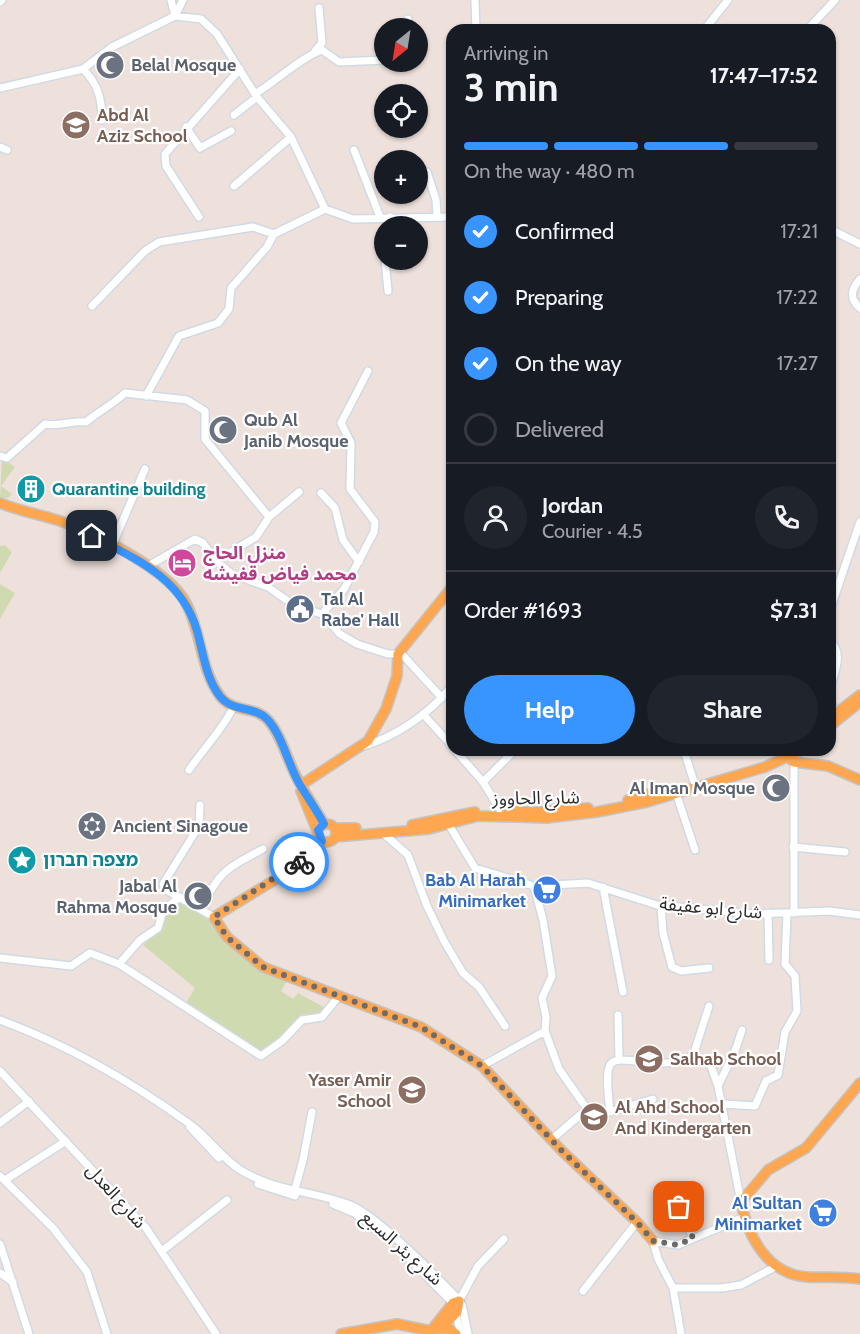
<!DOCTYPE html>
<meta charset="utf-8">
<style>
:root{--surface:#171b24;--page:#20242c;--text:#f1f3f6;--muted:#9ea1a6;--line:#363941;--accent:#3894ff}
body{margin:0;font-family:Cabin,"Noto Sans Arabic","Noto Sans Hebrew",sans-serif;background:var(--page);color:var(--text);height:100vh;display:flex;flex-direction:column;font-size:22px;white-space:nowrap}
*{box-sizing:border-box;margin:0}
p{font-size:20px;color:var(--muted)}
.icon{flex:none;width:33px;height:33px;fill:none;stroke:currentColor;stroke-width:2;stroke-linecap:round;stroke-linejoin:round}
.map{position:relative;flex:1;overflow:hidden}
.drawer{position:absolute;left:446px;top:24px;width:390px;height:732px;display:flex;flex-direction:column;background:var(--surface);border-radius:18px;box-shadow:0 2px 4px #0004}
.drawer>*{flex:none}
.needle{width:39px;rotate:210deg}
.fabs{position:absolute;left:374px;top:18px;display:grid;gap:12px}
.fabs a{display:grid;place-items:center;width:54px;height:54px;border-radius:50%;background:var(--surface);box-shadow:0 2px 4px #0004;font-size:30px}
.pin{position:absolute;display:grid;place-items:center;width:51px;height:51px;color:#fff;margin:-26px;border-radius:12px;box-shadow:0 3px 9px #0006}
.courier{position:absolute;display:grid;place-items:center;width:60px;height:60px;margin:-30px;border:4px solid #3894ff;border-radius:50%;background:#fff;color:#222;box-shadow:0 2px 8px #0007}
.headline em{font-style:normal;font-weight:700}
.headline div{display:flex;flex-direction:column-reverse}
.headline{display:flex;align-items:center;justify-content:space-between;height:102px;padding:0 18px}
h1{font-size:39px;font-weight:700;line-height:45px}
.bar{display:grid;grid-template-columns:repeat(4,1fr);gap:9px 6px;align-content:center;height:72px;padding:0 18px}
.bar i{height:8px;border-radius:4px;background:var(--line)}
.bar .selected{background:var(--accent)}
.bar p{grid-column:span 4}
.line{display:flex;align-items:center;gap:15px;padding:0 18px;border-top:2px solid var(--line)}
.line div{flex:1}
.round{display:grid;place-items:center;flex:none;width:63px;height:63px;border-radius:32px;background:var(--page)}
ol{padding:0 18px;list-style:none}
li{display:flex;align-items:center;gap:18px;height:66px}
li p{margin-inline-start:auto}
li .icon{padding:6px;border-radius:50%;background:var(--accent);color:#fff;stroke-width:4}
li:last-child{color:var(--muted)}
li i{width:33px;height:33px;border:3px solid var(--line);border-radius:50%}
.primary-button{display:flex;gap:12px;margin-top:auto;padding:12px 18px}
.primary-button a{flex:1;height:69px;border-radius:36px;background:var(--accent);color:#fff;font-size:24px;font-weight:700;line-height:69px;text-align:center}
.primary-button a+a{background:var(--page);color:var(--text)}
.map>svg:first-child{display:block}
.cemetery{fill:#d0dab1}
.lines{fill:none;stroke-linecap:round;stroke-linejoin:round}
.minor-casing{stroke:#d0dae5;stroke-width:10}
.major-casing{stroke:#c4c4c4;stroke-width:12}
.minor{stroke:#fff;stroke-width:7}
.major{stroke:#ffa650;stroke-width:9}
.done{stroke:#6f6b69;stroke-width:6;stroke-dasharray:0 10.8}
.route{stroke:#3894ff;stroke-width:8}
.labels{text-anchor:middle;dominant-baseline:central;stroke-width:4.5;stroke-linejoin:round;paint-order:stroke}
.worship-label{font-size:18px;font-weight:bold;fill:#5b616d;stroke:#fff;text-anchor:start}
.education-label{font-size:18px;font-weight:bold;fill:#785e54;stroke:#fff;text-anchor:start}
.culture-label{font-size:18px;font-weight:bold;fill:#0d838f;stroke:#fff;text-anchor:start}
.hotel-label{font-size:18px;font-weight:bold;fill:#b23c85;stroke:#fff;text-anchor:start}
.service-label{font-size:18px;font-weight:bold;fill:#4e5e75;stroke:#fff;text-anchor:start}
.street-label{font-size:18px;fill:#2b2b2b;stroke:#fff}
.shop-label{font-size:18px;font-weight:bold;fill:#366cbe;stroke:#fff;text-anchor:end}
</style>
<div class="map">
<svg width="860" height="1334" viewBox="0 0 860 1334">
<rect width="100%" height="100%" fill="#eee1db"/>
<path class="cemetery" d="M2 458 15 467 1 486 12 494 8 498H0Z
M5 545 12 552 0 573V546Z
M0 584 15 593 0 619Z
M181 902 213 923 255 966 287 981 281 991 293 999 298 993 327 1009C318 1014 306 1014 299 1019 285 1030 279 1044 262 1051L252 1048 186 1003 195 988 143 945 163 925 166 911Z"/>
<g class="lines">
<g class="minor-casing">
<path id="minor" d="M171 0 175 16 201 19 217 34 257 97 291 137 325 209 353 219 452 217
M475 0 476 30
M0 2 2 0
M408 19 409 28
M704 30 728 0
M807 30 835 0
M315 51 322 43 319 8
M83 69C98 84 102 99 102 120
M0 88 83 69 112 47 175 16 183 0
M255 94C275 82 303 56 322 50L339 62 384 60
M234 115 257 97
M186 127 200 148 231 131
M0 147 7 150
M354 150 380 217
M427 172 436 200 437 216
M234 186 291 137
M199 217 166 166 165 154 240 69
M389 226 390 217
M830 229 860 244
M385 260 388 291
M860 279C851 289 849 299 860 308
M92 306 145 251 159 242 253 227 274 234 325 209
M146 396 179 336 218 323 229 309 231 288 267 247 274 234
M0 456 7 458 45 424C60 427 71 420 86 422 99 411 112 405 125 393L187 400 205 411V439L269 517
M321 493 335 508 343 540 359 562
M112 546 145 469
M216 561 256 537 269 517 299 492
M148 566 195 539 203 543 216 561 232 574 268 587 295 606 322 614 340 634 357 644 388 654H398
M830 610 860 522
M322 614 344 589 374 532 375 522 350 489 351 443 341 423 368 371
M830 641C845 654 833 674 830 691
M400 652 442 698
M830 699 835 713
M423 714 452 746
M364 746C397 736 430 713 452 686
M455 750 483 782 500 810
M684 750 694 782
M794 762V913
M189 770C204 748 222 730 233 708
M483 782 515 750
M676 793 695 850
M200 805 199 826 163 884 166 890 214 917
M449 825 475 868 534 886 588 883 657 905 754 914 829 911 860 915
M383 833 408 855 427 906 444 941 463 973 479 987 505 1026
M793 847 845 852
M534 886 543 920 552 976 542 998 546 1017 545 1031 559 1069 587 1109
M603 887 623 992
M661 906 663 933 672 967 681 971 709 968
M201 909C218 872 227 868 263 849
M768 913 769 960
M0 958 71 966 90 953 119 964 261 1056 282 1041 302 1020 322 1017 339 996
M119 964 140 940 158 928 163 910 180 897
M618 1015 619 1058
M0 1020C68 1045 132 1082 191 1125 209 1138 222 1159 242 1171 275 1191 313 1191 350 1205 376 1215 434 1274 456 1297L462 1305 468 1334
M693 1056 709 1006
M482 1066 545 1031
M0 1071 146 1228 216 1334
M718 1086 735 1051 742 1030
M723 1104 755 1106 766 1081 778 1075 785 1032 797 1011 795 976 785 964 787 914
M610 1112C602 1042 611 1063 665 1063 676 1063 686 1056 698 1057L711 1066 718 1086 741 1202
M0 1123 29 1101
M190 1127 219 1158
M552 1139 587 1109 610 1112 653 1099
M0 1176 53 1228 87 1272 107 1334
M5 1180 66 1141
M258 1184 295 1196
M294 1193 303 1160 312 1112
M333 1204 354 1213 379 1232
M679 1207 693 1238
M653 1241 658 1259 673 1288 681 1334
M653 1241 678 1245 744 1217
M0 1244 29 1334
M162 1251 227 1200
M403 1253 453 1303 461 1334
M0 1273 13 1282
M673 1288H721L741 1285 777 1266
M583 1291 637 1222
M459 1301 478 1266 504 1239"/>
</g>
<g class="major-casing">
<path id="major" d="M0 503C19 511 38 514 57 520 92 531 169 570 186 603 201 631 200 666 218 693 232 715 253 704 268 720 283 737 288 765 301 785 308 798 317 811 324 824
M830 718 860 695
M830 726 860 702
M787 756 794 762 828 766 860 780
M301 785 368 741 386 709 397 676 398 654 452 587
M301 791 318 833
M628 800 661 791
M506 810 534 812 588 808
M318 833a9 9 0 1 1 18 0a9 9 0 1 1-18 0Z
M412 825 475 812
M335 828H356
M335 837 429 829 478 816 547 818 597 812 647 802 765 767 802 750
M322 841 281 876 214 917 227 937 263 967 421 1027 482 1066 562 1151 637 1222 653 1241
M860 1083 806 1148 768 1170 741 1202C748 1237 768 1275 808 1277 826 1278 842 1276 860 1279
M434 1327 453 1303 459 1301
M437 1329H449L456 1334
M341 1334 397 1324 431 1331 445 1324 457 1312 459 1301"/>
</g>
<use href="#minor" class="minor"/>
<use href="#major" class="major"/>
</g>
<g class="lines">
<path class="done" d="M299 862 214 917 227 937 263 967 421 1027 482 1066 562 1151 637 1222 653 1241 678 1245 693 1238 679 1207"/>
<path class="route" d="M92 536C136 559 182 578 197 631 203 652 206 678 219 695 232 713 253 705 267 719 283 736 288 765 300 785 308 798 317 811 324 824L318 830 322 841 299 862"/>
</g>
<defs>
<g id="mosque-disc" transform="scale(1.5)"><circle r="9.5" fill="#6b7280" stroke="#fff"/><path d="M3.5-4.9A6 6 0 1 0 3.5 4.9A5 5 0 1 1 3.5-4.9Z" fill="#fff"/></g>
<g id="school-disc" transform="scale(1.5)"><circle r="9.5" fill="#8d6e63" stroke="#fff"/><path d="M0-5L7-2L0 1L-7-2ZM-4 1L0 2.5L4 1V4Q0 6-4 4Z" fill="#fff"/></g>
<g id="building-disc" transform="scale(1.5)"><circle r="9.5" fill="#0f9aa8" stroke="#fff"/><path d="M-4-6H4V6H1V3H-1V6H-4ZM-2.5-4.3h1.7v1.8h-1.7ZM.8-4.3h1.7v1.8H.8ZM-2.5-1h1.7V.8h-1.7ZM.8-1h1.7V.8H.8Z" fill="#fff"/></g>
<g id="hotel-disc" transform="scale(1.5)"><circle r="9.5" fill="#d1479c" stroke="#fff"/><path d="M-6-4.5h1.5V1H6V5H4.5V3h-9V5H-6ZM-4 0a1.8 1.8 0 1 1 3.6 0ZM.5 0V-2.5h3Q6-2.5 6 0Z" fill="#fff"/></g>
<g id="civic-disc" transform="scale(1.5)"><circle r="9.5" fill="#5c6f8a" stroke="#fff"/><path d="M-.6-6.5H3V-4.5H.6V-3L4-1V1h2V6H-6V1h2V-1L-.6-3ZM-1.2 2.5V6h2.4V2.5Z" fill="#fff"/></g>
<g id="synagogue-disc" transform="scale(1.5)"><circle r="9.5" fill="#6b7280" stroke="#fff"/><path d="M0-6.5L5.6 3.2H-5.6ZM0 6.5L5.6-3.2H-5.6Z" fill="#fff"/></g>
<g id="sight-disc" transform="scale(1.5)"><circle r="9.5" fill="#0f9aa8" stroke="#fff"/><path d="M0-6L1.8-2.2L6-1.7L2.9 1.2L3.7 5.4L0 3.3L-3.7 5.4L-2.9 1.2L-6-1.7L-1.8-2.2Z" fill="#fff"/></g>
<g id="supermarket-disc" transform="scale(1.5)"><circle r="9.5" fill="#3f7fe0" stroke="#fff"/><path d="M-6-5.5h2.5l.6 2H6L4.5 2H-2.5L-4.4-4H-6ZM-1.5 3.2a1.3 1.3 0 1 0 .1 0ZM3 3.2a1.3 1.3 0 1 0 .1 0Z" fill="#fff"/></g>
</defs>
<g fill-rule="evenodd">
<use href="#mosque-disc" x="110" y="65"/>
<use href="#school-disc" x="76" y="125"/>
<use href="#mosque-disc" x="223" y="430"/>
<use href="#building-disc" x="31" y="489"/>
<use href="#hotel-disc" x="182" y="563"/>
<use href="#civic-disc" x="300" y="609"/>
<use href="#mosque-disc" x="776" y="788"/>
<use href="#synagogue-disc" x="92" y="826"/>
<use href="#sight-disc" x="22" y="860"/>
<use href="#supermarket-disc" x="547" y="890"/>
<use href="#mosque-disc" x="198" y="896"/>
<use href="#school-disc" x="649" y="1059"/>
<use href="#school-disc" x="412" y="1090"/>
<use href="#school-disc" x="594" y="1117"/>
<use href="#supermarket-disc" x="823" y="1213"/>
</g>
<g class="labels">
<g class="worship-label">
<text x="131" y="65">Belal Mosque</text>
<text x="244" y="420">Qub Al<tspan x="244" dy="21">Janib Mosque</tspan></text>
<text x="755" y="788" text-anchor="end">Al Iman Mosque</text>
<text x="113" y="826">Ancient Sinagoue</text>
<text x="177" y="886" text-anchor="end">Jabal Al<tspan x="177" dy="21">Rahma Mosque</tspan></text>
</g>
<g class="education-label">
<text x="97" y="115">Abd Al<tspan x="97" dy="21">Aziz School</tspan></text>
<text x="670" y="1059">Salhab School</text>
<text x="391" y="1080" text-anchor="end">Yaser Amir<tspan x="391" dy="21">School</tspan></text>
<text x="615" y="1107">Al Ahd School<tspan x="615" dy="21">And Kindergarten</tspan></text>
</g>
<g class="culture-label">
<text x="52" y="489">Quarantine building</text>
<text x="43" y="860">מצפה חברון</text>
</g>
<g class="hotel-label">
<text x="203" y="553">منزل الحاج<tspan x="203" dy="21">محمد فياض قفيشه</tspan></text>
</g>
<g class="service-label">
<text x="321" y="599">Tal Al<tspan x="321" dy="21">Rabe' Hall</tspan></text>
</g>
<g class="street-label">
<text transform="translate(536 798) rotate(-1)">شارع الحاووز</text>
<text transform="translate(711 908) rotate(5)">شارع ابو عفيفة</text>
<text transform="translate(116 1196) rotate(48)">شارع العدل</text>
<text transform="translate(402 1248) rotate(42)">شارع بئر السبع</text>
</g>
<g class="shop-label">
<text x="526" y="880">Bab Al Harah<tspan x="526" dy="21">Minimarket</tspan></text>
<text x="802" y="1203">Al Sultan<tspan x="802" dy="21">Minimarket</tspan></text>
</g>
</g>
</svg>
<div class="fabs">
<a><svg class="needle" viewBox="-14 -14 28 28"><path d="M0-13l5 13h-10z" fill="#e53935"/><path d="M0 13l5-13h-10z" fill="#9ea1a6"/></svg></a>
<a><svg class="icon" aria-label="locate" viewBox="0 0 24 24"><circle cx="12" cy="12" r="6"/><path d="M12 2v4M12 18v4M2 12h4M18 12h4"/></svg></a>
<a>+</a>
<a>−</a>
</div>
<div class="pin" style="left:679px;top:1207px;background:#ea580c"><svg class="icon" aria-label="bag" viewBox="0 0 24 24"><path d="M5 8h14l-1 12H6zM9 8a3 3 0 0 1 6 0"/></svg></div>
<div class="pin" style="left:92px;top:536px;background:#1f2937"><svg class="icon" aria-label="home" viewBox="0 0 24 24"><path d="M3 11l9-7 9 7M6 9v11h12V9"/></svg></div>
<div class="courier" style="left:299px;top:862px"><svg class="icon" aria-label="bike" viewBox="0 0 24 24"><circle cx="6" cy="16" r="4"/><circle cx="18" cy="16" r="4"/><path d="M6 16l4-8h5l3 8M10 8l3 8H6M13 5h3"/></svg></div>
<section class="drawer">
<div class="headline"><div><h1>3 min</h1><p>Arriving in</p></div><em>17:47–17:52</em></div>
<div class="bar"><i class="selected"></i><i class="selected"></i><i class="selected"></i><i></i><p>On the way · 480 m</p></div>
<ol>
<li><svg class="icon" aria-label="check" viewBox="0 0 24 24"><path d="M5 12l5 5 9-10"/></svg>Confirmed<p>17:21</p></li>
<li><svg class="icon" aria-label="check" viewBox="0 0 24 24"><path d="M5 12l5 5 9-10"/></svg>Preparing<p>17:22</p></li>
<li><svg class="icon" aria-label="check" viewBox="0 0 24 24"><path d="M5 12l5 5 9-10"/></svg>On the way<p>17:27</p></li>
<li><i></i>Delivered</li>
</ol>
<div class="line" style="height:108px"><a class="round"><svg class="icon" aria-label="person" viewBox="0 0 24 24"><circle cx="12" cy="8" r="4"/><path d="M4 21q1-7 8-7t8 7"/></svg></a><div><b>Jordan</b><p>Courier · 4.5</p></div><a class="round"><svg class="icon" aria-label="phone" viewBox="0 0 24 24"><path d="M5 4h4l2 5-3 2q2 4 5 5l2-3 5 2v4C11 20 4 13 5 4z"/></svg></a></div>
<div class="line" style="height:78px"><div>Order #1693</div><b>$7.31</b></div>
<div class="primary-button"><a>Help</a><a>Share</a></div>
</section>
</div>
